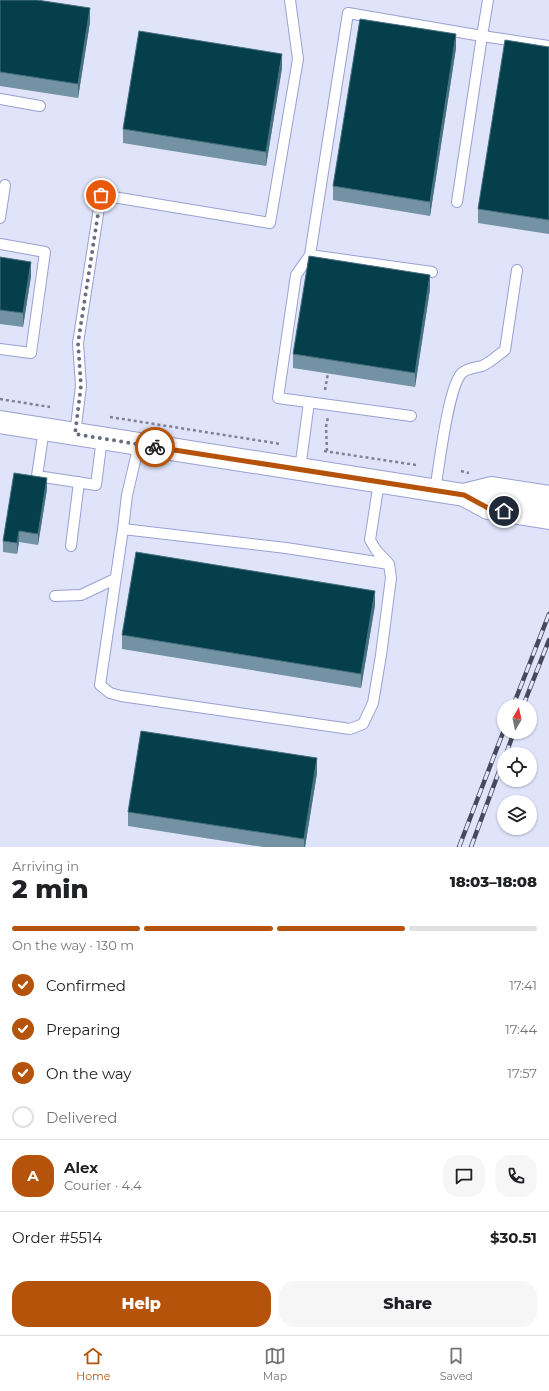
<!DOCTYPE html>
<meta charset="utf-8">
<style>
:root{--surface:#fff;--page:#f6f6f6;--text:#202124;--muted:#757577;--line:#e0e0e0;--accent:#b45309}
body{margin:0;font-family:Montserrat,sans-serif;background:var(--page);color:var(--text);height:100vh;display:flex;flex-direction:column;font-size:15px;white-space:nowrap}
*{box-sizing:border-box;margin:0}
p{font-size:13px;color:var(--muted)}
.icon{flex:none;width:22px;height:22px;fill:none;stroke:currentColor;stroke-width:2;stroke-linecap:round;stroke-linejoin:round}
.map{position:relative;height:847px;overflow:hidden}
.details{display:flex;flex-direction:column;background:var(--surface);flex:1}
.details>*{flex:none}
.needle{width:26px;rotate:9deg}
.tools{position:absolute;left:497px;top:699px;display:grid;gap:8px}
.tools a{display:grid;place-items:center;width:40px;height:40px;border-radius:50%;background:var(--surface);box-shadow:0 1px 3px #0004;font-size:20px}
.pin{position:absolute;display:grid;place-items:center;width:34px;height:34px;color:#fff;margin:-17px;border:2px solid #fff;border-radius:50%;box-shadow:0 1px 4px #0007}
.courier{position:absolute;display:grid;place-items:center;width:40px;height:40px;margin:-20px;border:3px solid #b45309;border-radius:50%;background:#fff;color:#222;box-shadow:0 1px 5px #0007}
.head em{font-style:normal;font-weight:800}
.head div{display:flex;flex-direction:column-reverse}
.head{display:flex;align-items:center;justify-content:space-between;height:68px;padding:0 12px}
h1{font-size:26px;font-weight:800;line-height:30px}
.bar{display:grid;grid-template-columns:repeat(4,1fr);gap:6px 4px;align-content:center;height:48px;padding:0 12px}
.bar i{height:5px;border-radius:3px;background:var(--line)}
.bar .current{background:var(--accent)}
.bar p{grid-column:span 4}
.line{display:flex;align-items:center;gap:10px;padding:0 12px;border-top:1px solid var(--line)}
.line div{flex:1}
.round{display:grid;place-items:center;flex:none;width:42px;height:42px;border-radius:16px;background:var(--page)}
ol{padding:0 12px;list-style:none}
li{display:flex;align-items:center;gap:12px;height:44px}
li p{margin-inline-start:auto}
li .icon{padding:4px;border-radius:50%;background:var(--accent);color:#fff;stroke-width:4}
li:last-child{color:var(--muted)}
li i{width:22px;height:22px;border:2px solid var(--line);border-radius:50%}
.cta{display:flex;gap:8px;margin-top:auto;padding:8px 12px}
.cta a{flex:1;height:46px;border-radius:16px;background:var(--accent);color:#fff;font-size:16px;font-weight:800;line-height:46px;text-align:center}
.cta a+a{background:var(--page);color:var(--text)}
.menu{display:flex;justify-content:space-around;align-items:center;height:56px;border-top:1px solid var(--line);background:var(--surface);font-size:11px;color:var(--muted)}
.menu a{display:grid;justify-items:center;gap:2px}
.menu .current{color:var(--accent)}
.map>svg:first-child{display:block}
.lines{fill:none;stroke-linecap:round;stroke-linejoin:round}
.lane-casing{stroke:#99a0d5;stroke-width:12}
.secondary-casing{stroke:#99a0d5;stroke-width:24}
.path{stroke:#7e8197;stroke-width:2.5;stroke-dasharray:3 3;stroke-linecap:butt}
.lane{stroke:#fff;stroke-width:10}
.secondary{stroke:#fff;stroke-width:22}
.rail-casing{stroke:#464a5f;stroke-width:4.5}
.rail{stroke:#e0e4fa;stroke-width:3;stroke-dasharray:9;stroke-linecap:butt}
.wall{fill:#7392a3}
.shaded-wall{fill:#477080}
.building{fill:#063f4c;stroke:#477080}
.done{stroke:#6a6d82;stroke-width:4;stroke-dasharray:0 7.2}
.route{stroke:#b45309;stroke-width:5}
</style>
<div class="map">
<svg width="549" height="847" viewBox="0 0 549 847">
<rect width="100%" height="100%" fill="#e0e4fa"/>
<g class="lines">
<g class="lane-casing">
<path id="lane" d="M0 99 40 106
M457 202 482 36 549 46
M0 218 5 185
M0 244 45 252 31 353 0 349
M310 255 296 275 278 398 411 416
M432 272 310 255 348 13 482 36 488 0
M44 429 37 476 96 485 102 438
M75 434 81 386 78 343 101 195 270 223 298 59 290 0
M139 444 127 495 123 529 100 685 110 693 121 696 350 729 363 724 373 703 381 655 391 578 389 564 376 550 370 540 379 482
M300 469 309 402
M435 490C439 468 448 386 462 373 467 368 475 368 482 366 490 363 498 355 505 350L517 270
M123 529 286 548 389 564
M71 546 79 482
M55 596 81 595 115 579"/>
</g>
<g class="secondary-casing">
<path id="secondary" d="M0 422 464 495 488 508 549 518
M464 495 492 488 549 497"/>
</g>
<path class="path" d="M325 390 328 373
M0 399 50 407
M110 417 281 444
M324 451 416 465
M327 451 326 427 328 417
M461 471 469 473"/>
<use href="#lane" class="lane"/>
<use href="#secondary" class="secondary"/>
<g class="rail-casing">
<path id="rail" d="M513 706 549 614
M523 706 549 640
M506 754 514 732
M459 847 504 730
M471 847 504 758"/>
</g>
<use href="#rail" class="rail"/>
</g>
<path class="wall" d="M0 0 90 22 78 98 0 86Z
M549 47V234L478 223V209Z
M456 48 430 216 333 200V186Z
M282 68 266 166 123 143V129Z
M0 257 31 276 23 327 0 324Z
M430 289 415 387 293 368V354Z
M47 489 38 545 19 542 17 554 3 552V541Z
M375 605 361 688 122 649V635Z
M317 773 305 847H263L128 826V812Z"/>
<path class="shaded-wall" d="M90 8V22L78 98V84Z
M456 34V48L430 216V202Z
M282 54V68L266 166V152Z
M31 262V276L23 327V313Z
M430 275V289L415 387V373Z
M47 478V489L38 545V534Z
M19 531V542L17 554V543Z
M375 591V605L361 688V674Z
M317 758V773L305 847H304V839Z"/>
<path class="building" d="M0 0H37L90 8 78 84 0 72Z
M360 19 456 34 430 202 333 186Z
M139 31 282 54 266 152 123 129Z
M505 40 549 47V220L478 209Z
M309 256 430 275 415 373 293 354Z
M0 257 31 262 23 313 0 310Z
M14 473 47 478 38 534 19 531 17 543 3 541Z
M136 552 375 591 361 674 122 635Z
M141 731 317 758 304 839 128 812Z"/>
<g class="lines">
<path class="done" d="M101 195 78 343 81 386 75 434 155 447"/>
<path class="route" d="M155 447 464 495 488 508 504 511"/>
</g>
</svg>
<div class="tools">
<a><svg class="needle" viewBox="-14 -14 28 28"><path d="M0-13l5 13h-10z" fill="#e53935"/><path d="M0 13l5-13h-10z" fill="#757577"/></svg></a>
<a><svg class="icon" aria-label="locate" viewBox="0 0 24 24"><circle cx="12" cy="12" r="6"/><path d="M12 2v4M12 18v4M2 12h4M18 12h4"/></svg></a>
<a><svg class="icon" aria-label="layers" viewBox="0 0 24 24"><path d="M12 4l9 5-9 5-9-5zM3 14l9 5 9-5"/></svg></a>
</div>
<div class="pin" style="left:101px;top:195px;background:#ea580c"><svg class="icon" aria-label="bag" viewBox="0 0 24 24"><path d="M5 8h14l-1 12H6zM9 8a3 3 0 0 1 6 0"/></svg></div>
<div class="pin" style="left:504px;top:511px;background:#1f2937"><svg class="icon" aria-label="home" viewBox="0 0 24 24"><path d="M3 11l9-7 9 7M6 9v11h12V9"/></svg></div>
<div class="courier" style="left:155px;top:447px"><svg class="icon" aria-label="bike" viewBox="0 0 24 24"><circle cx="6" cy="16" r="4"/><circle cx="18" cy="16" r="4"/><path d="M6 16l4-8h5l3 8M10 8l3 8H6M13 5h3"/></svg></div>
</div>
<section class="details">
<div class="head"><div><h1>2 min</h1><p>Arriving in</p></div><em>18:03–18:08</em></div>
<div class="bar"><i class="current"></i><i class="current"></i><i class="current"></i><i></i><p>On the way · 130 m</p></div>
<ol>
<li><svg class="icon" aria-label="check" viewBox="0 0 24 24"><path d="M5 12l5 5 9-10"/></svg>Confirmed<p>17:41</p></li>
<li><svg class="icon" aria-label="check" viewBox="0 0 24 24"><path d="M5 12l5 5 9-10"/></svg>Preparing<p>17:44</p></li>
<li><svg class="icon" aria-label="check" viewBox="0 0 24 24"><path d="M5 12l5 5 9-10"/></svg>On the way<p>17:57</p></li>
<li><i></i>Delivered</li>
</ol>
<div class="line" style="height:72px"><b class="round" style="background:var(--accent);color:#fff">A</b><div><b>Alex</b><p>Courier · 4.4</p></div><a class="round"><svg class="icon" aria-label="chat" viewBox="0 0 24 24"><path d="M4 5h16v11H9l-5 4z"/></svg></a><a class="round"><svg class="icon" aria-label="phone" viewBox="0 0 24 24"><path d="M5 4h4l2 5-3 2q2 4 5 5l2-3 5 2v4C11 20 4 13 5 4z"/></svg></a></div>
<div class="line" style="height:52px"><div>Order #5514</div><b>$30.51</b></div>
<div class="cta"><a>Help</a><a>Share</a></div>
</section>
<nav class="menu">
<a class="current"><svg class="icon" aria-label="home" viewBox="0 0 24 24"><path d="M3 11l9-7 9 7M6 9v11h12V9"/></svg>Home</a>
<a><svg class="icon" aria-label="map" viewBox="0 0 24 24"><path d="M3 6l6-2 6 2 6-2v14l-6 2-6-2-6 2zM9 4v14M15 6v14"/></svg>Map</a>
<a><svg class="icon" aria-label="saved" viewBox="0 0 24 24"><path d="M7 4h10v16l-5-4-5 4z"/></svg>Saved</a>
</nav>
